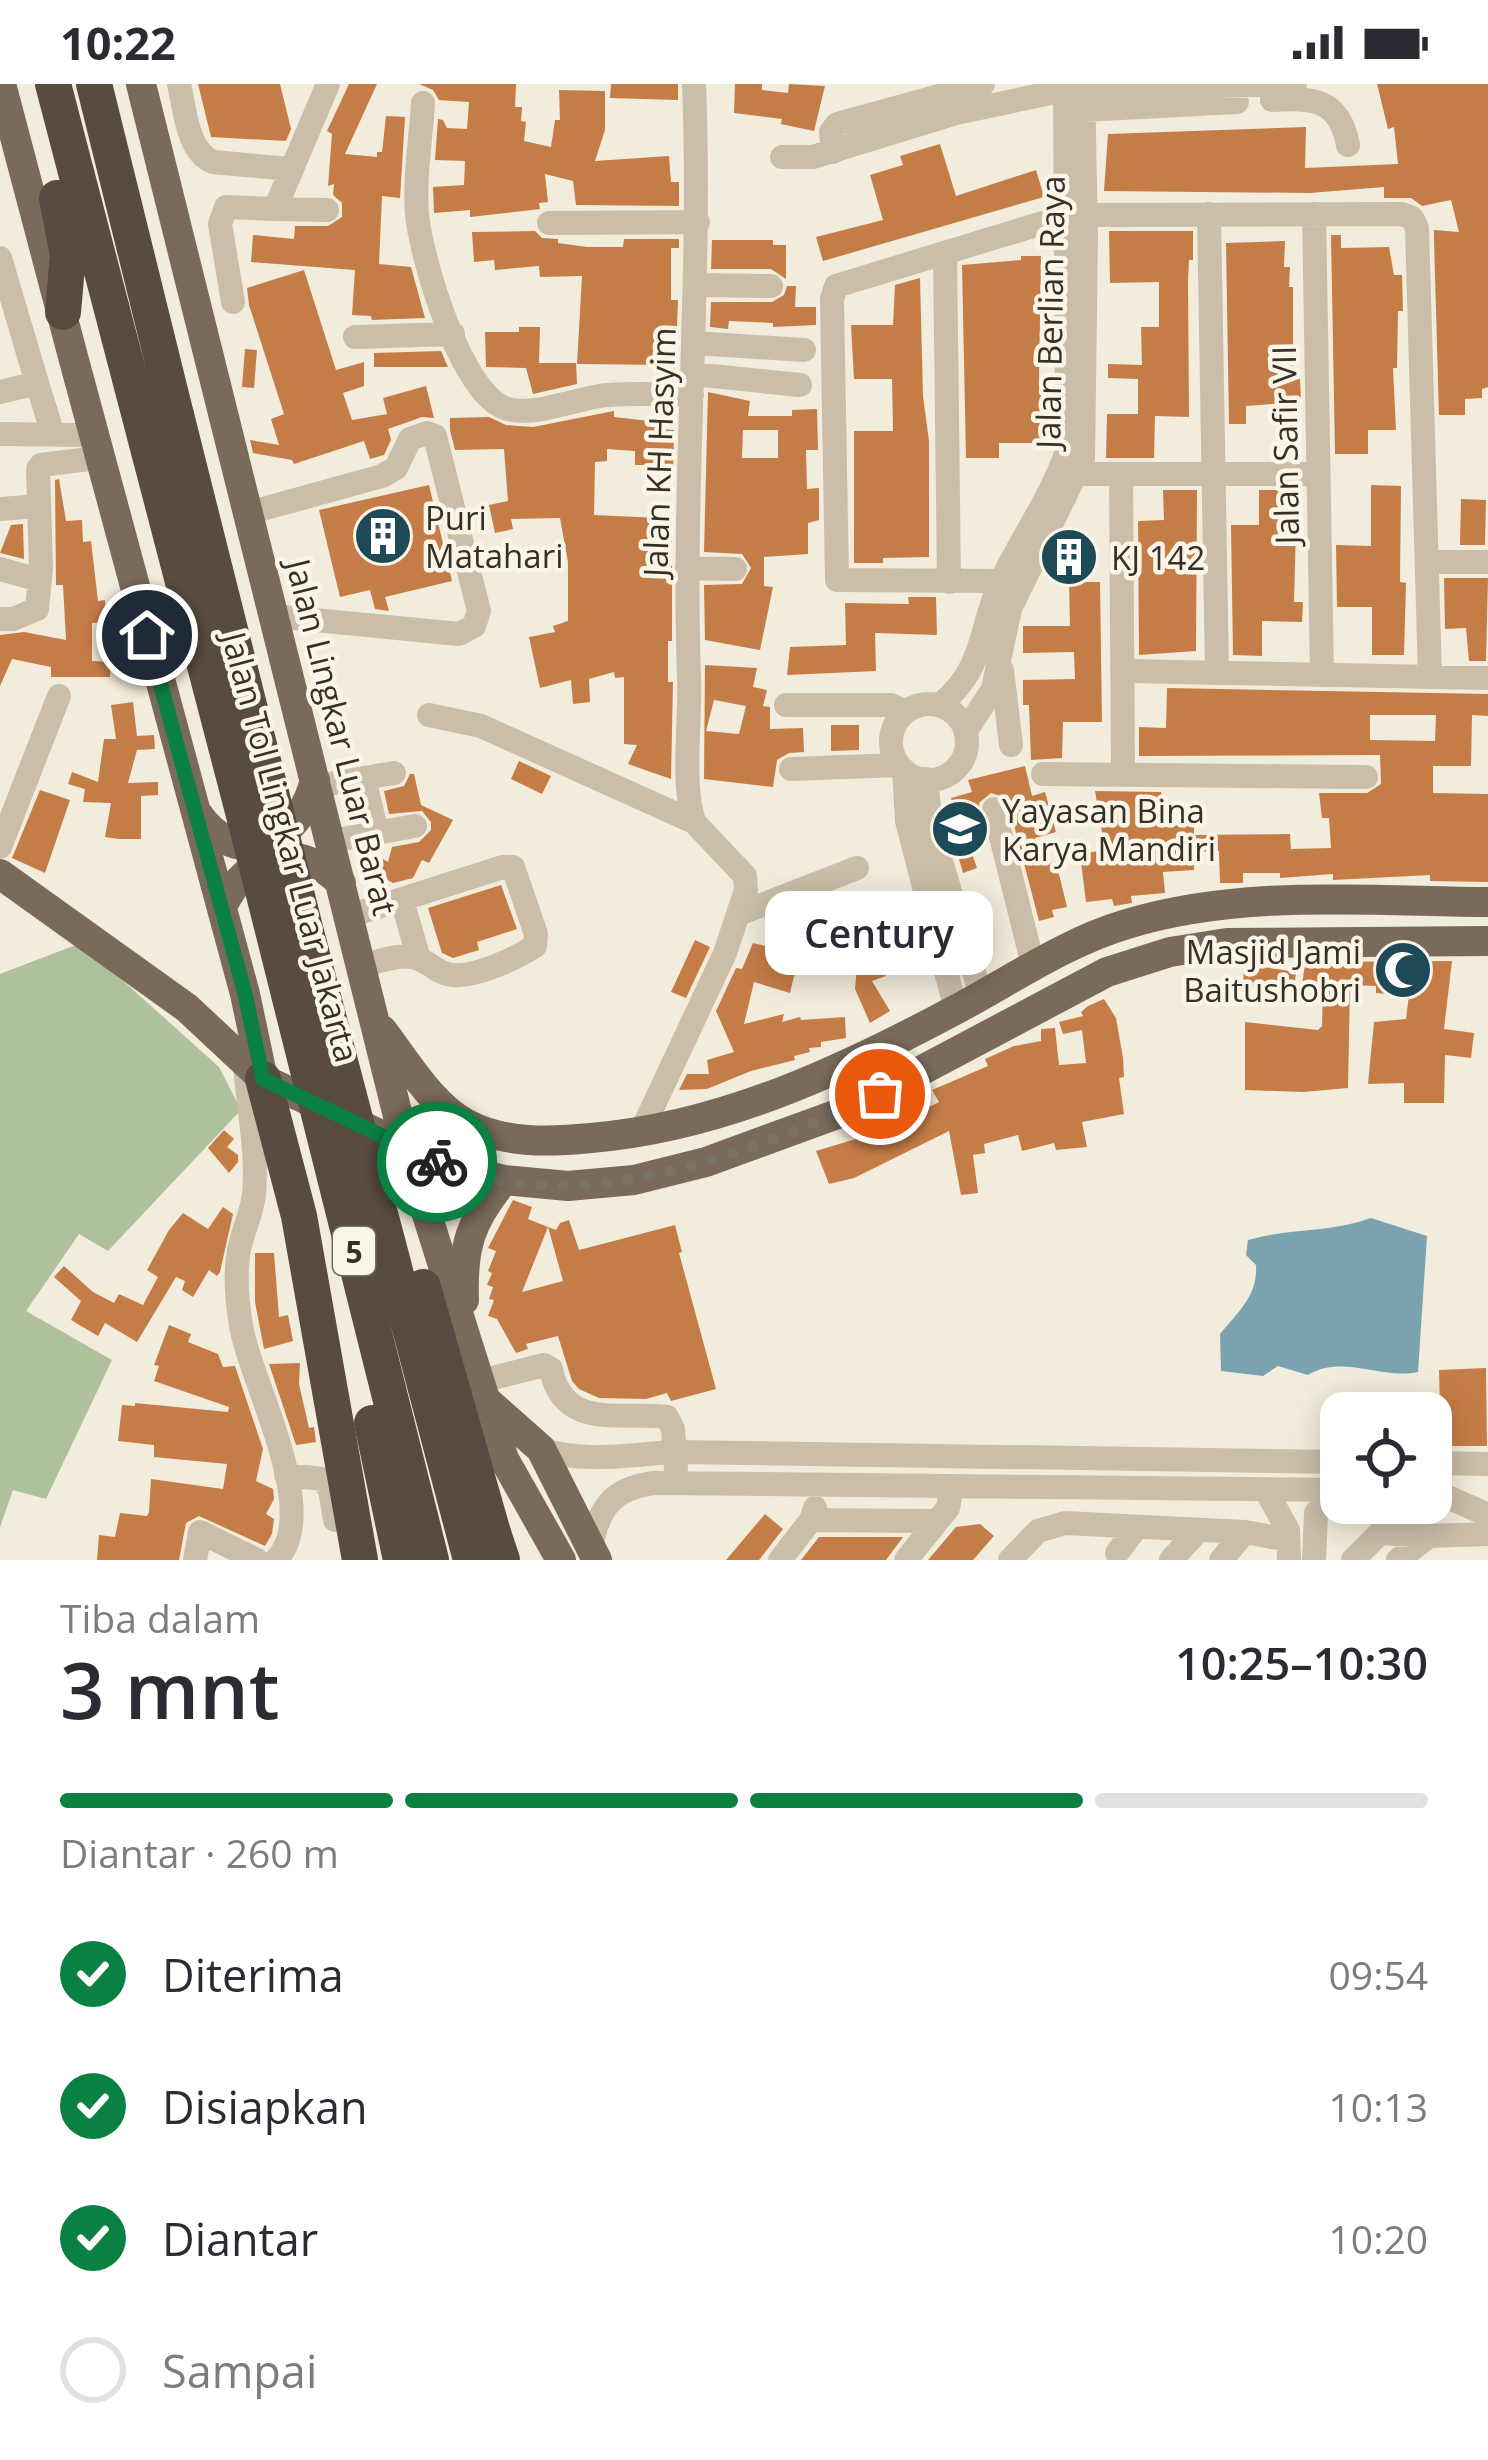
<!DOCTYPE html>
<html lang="id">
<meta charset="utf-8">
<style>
:root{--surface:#fff;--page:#f2f2f3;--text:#2b2b33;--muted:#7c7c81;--line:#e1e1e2;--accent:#0b8043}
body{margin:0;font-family:"Open Sans",sans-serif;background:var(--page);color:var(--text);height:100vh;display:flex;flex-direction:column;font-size:45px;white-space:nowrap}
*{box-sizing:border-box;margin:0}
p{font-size:39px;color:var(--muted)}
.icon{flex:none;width:66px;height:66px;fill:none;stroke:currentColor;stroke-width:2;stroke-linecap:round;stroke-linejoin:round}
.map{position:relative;height:1476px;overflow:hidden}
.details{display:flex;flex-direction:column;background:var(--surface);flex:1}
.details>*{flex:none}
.tools{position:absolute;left:1320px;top:1308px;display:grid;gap:24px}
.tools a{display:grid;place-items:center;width:132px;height:132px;border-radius:24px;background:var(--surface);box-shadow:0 6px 30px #0003;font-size:60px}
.pin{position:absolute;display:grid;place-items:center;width:102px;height:102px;color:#fff;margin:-51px;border:6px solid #fff;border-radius:50%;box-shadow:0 3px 12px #0007}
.courier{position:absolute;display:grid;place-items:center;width:120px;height:120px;margin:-60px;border:9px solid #0b8043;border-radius:50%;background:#fff;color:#222;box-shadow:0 3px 15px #0007}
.bubble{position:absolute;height:84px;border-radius:24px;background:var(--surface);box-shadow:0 6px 30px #0003;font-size:39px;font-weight:600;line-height:84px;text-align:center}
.overview em{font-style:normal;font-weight:600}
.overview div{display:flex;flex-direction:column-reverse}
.overview{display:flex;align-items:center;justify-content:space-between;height:204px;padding:0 60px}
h1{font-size:78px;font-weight:600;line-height:90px}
.bar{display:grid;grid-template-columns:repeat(4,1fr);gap:18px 12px;align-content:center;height:144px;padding:0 60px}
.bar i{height:15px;border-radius:9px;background:var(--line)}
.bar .selected{background:var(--accent)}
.bar p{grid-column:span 4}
ol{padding:0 60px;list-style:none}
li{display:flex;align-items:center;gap:36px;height:132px}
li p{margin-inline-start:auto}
li .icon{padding:12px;border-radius:50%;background:var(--accent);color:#fff;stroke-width:4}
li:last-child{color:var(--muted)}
li i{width:66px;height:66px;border:6px solid var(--line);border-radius:50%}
.status{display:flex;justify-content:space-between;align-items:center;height:84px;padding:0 60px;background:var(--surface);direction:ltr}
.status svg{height:33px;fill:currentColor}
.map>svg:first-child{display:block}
.green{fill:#aec19c}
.water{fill:#7ba3af}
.building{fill:#c57d47;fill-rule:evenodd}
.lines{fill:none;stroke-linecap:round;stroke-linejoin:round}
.minor{stroke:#cabea8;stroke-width:24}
.major{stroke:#796a59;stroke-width:30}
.highway{stroke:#584b3f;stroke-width:36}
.highway-bridge{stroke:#584b3f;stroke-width:36}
.done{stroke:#787267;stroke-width:12;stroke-dasharray:0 21.6}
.route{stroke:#0b8043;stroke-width:15}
.labels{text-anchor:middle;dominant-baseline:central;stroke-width:9;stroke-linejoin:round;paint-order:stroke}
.shield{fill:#faf5e9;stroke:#726b62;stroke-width:3}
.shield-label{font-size:30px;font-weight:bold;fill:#373028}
.street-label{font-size:33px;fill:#373028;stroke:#faf5e9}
.poi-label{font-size:33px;fill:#373028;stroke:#faf5e9;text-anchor:start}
</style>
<div class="status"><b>10:22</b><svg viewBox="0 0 49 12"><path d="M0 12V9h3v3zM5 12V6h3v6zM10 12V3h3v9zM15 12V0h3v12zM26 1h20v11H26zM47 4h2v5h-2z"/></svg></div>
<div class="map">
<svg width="1488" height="1476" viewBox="0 0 1488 1476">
<rect width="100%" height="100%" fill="#f2ecdc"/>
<path class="green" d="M81 859 219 983 241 1026 108 1167 79 1150 26 1227 112 1276 46 1415 13 1406 0 1443V890Z"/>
<path class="water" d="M1371 1134 1427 1152 1418 1288C1382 1296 1342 1270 1308 1291L1278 1282 1263 1292 1221 1287 1220 1250C1238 1228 1258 1212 1256 1181L1246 1171 1248 1156C1289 1144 1330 1149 1371 1134Z"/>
<path class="building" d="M198 0H280L291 45 286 57 211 53Z
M349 0H377L345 70 377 73V68H382L386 32 405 33 400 114 382 112 379 180 411 183 425 234 372 236 371 232 352 231 355 186 251 178 253 151 294 155 295 142H328L342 133V119L333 111 334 100 328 102 332 50 327 47Z
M419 0H516L515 23H522L521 37 526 38 524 57 551 63 555 36H560L559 6 605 7V46L595 77 669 72 671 98H679V122L576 121 573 97 545 90 548 118 539 119 540 125 470 133V126L434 129 433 103 464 101 465 77 435 76 438 35 443 36 447 44 467 45 469 18 439 16 433 6Z
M611 0H678V16L610 14Z
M735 0H762V6L788 9 789 0 825 2 814 47 781 40 782 35 734 29Z
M1377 0H1488V303L1482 305V314L1465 315V331H1439L1434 156V146L1459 148 1451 116 1422 122 1411 114H1384V103L1310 109 1104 107 1108 50 1306 43 1305 84 1398 80 1394 43 1388 45Z
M940 60 956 112 1036 86 1044 113 823 177 816 153 883 136 870 91 903 81 900 72Z
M535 147 542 154 558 155V159L587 163H623L624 155H679V164H671V216H678L675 294 673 283 666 281 577 280 582 192 540 193 539 182 495 186 494 176 474 178 472 148Z
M1109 147H1193V176H1189L1188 197 1189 333 1155 332 1154 374H1106L1107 330H1138V295L1108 294V280L1142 281 1141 243H1159V198L1110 199Z
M1331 151H1341V164L1389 163 1394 191H1402L1403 227H1398L1397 284H1393L1396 346H1368V370H1335Z
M712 156H773V161H786V195L771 185H711Z
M1285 157 1284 183H1290L1289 203H1293V295H1300L1301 318 1246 322V340H1229L1226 159Z
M1021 172H1041L1039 296H1043L1042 359H999V374H966L962 181 1021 176Z
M304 186 336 286 364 278V302L343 309 352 336 387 330 383 314 426 302 434 334 422 333 388 345 391 356 384 371 370 375 364 357 294 380 292 376 253 369 250 356 279 361 271 335 284 330 249 221 247 204Z
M920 194 923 312 929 357V473L883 474V479H854V347H893L892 295H854L851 241H893L895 201Z
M787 202H796L795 223H816V241L773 243V239L729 237 728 245 710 243 711 218H772L784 211Z
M519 243H540L539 279H576L577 300 533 310 526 284 486 283 485 248H519Z
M245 265 257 266 254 304 242 303Z
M441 267 448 283H374V269Z
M708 308 750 317 748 332H792V326L817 325 818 366H806L807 405 819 404V436L808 439V470L764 473V502L773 503 760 566 705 556 704 501 742 500 751 484 742 470 704 468ZM743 346H778V374H742Z
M614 327V333L658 338 657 345 674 346 673 395 664 397 661 381H635V367L607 365V377L595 378 594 431 659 434V431H672V557H668V598H673L671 695 628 680 637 661 624 660V593L615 594 614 588 589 595 590 618 573 620 571 596 540 604 529 553 555 548 553 542 568 537V478L560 434 511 435 513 445 495 449 489 421 508 417 504 365 455 366 450 346V334L489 333 506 341 533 343Z
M59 395 66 437 82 436 83 458 91 457 98 517 105 516 106 538 92 539V577L111 578 110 593H51V583L12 575 0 602V551L24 548 66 556 63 501H56L55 396Z
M429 401 452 497 385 513 389 527 375 525 370 506 340 513 319 426Z
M1371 401 1401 402 1400 498 1406 499 1404 571H1372V523H1337L1336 461 1371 462Z
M1163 406H1197L1196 567 1139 571 1138 437 1164 436Z
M1259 406H1297L1294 518H1303L1302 538 1262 537V572L1233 571 1231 441H1259Z
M1461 415 1486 416 1485 461H1460Z
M23 440 24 475 0 469 11 441Z
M1444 494H1488L1486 577H1469L1466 544 1445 545Z
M1069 498H1100L1102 638H1063L1062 674 1031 676 1029 621H1023V596L1075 595 1074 568 1023 569V542H1070Z
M908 513H936L937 551 875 549 876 587 787 591 790 563 846 561 845 519 909 520Z
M705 581 757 584 753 603 767 606 763 622 770 623V645L803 644 804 668 789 669 777 676 773 703 704 695ZM714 616 746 622 739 650 706 647Z
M1167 604 1488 610V632L1472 631 1471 682H1433V709L1488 710V798L1430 797V791L1333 796V790L1280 794V789H1243V799H1220L1219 767 1194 768V786L1163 788 1165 809 1131 812 1132 819 1114 822 1112 815 1086 818 1080 770 1105 766 1095 707 1161 708 1168 741 1194 742V751L1290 750 1291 765 1331 764 1329 734H1322L1319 709H1367L1381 700 1380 671 1139 672V643L1166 644ZM1370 631H1436L1435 657 1370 656Z
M133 618 137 652 154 651 155 665 137 666 128 699 158 698V711L141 712V755H119L105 753 111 719 83 718 85 705 68 700 72 688 98 698 104 655H116L111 621Z
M831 641H859V666L831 667Z
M519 677 551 692 542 710 511 695Z
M1025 682 1032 712 1045 708 1056 748 1035 754 1042 781 1056 778 1067 823 1052 826 1054 833 1039 837 1007 714 991 709 979 719 985 759 970 764 977 784 963 789 946 730 955 727 951 714 972 708 968 696Z
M410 690H414L421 721 453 736 429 779 422 776 413 794 393 799 366 785 374 770 388 778 392 763 419 758 431 746V738L422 727 389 730 384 707 404 702Z
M40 706 70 716 45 789 12 774Z
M501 801 517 845 477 858 479 866 453 874 442 869 428 824Z
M885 833 886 873H880L886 892 872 897 890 927 870 939 855 905 858 870H848V835Z
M695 856 710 863 686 914 671 908Z
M753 859 799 871 790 909 754 898 744 940 784 930 782 938 800 933 801 936 845 933 846 954 821 958V963L809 964 810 968 794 972 795 976 751 987 707 1005 679 1006 687 990H709L707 976 734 968 716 927 736 884 742 885Z
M1452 877 1444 945 1474 949 1471 974 1445 971 1444 1019H1404V999L1368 1000 1374 938 1406 935 1409 911 1376 909V902L1350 901 1348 1004 1303 1008 1245 1006V938L1318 946 1322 942 1323 903 1302 901 1305 880 1326 883V878Z
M1244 880 1296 888 1294 906 1243 902Z
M1104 915 1116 934 1123 974 1124 993 1119 994 1124 1030 1082 1038 1087 1063 1056 1066 1054 1059 1022 1067 1018 1051 984 1060 985 1069 973 1071 978 1109 961 1111 949 1047 854 1094 829 1100 816 1067 879 1048 939 1018 932 1006 988 982 985 975 1014 962 1041 957V945L1055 944 1059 981 1086 979 1082 946 1063 950 1059 938 1083 932 1081 928 1088 922Z
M224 1046 234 1055 227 1063 238 1071V1078L229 1089 208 1064Z
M513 1116 532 1123 528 1135 548 1143 522 1208 563 1197 548 1143 556 1146 560 1139 569 1136 579 1166 675 1141 682 1168 679 1169 716 1305 671 1317 667 1309 646 1315 599 1314 579 1305 572 1297 558 1252 526 1260 528 1265 516 1269 497 1235 488 1232 494 1216 489 1215 493 1203 487 1201 492 1189 488 1187 496 1167 488 1164Z
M223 1123 233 1130 220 1188 217 1192 209 1186 193 1213 182 1206 185 1197 176 1193 137 1258 105 1239 98 1252 71 1236 81 1217 54 1193 64 1182 93 1208 114 1219 119 1210 143 1221 158 1193 147 1186 169 1146 183 1129 208 1145Z
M255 1169H274L279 1233 288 1231 293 1257 264 1265 255 1218Z
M169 1241 191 1250 188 1258 218 1270 223 1283 235 1282 263 1365 256 1397 273 1405 274 1415 266 1430 274 1435 272 1450 265 1462 199 1432 186 1439 179 1476H97L99 1451 115 1453 120 1429 147 1432 149 1428 151 1395 223 1405 227 1380 154 1373V1361L118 1357 122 1321 135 1322V1319L228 1328 229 1323 154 1297 159 1282 154 1281Z
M300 1279 299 1300 309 1344 314 1343 316 1358 296 1361 269 1280Z
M1486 1284 1487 1362H1441L1439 1286Z
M765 1430 783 1445 766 1467 759 1476H726Z
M980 1440 994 1452 973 1476H928L956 1443Z
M819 1453H903L886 1476H801Z"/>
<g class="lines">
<path class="minor" d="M179 0C185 26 187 67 213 78L290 85
M1272 16C1311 14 1339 13 1348 61
M423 19C421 55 414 94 417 130 421 174 462 314 508 325 538 333 578 313 608 311 636 309 664 310 692 311
M1083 26 1237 18
M833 68 831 48 837 40 983 0
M782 73H813L956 29 1065 6 1295 0
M275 125 327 126
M1209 130 1217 589
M1314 130 1322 591
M549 139 698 138
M945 169 949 498
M0 174 37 299 0 308
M697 201 771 202
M233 218 220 140 226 123 275 125 328 0
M355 253 453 250
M694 259 804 266
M693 290 800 301
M37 299 53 350
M0 350 91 351
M1063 390H1318
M1121 390 1123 691
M0 425 39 422
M248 429 382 392 396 384 410 355 427 349 435 352 479 527 474 542 459 550 274 532
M1428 478H1488
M687 484 735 485
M0 485 39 496
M1001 497 837 496 832 215 836 202 1046 138 1086 131 1402 130 1412 134 1417 144 1430 593
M0 535H13L37 525 41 484 38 385 41 381 97 374
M1002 586 1011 661
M1122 587 1488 594
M891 658a38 38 0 1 1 76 0a38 38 0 1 1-76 0Z
M786 621H891L905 628
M940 621C987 582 978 545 1002 495 1023 452 1051 413 1067 367L1065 0
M429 631 481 642 694 738 745 792 746 806 725 869 641 1048
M966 647 993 605 1010 525 1083 375 1086 152 1083 0
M791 685 899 681
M904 686 907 737 956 926
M1043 690 1366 693
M364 694 377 749
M926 695 931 743 981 912
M317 702 394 689
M994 725 1033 881
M694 738C681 696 691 638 689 593 682 395 702 198 694 0
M331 757 415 742
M0 763 59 612
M402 816 419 875
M741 829 857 784
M349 832 503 783H513L536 850 535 862C515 875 476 893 453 891 438 890 432 880 419 875 402 868 378 878 361 882
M245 981C248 1023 258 1069 254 1110 252 1132 240 1151 238 1173 235 1195 238 1225 242 1247 253 1302 322 1430 276 1476
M481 1297 544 1281 551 1285C563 1347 621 1327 667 1333L673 1345 676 1385
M541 1365C586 1380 630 1370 676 1368L1341 1378
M1431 1379 1488 1380
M286 1391 323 1395 330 1406 335 1436
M1265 1405 1288 1446 1289 1476
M1434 1407 1488 1431
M811 1436 937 1437
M591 1464C598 1425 612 1404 654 1399L1341 1406
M1117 1469 1136 1444
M195 1476 200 1448 257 1476
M780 1476 811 1436 815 1424
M906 1476 948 1424 952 1402
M1010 1476 1038 1447 1065 1439 1245 1448 1288 1456
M1171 1476 1197 1448
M1221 1476 1245 1448
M1314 1476 1316 1429 1336 1405
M1353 1476 1380 1449 1429 1452
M1398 1476 1429 1452 1488 1450"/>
<path class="major" d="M1 0C80 304 164 607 245 910L263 995
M141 0 406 1064 504 1375 561 1476
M197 729C239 790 300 757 315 696
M0 790 187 924 263 995 451 1084 504 1096 568 1102 634 1096 706 1078 843 1028 1107 888 1170 868 1227 859 1488 857
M222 823C248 769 298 756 341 799
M382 946C406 977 432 1022 467 1040 505 1060 550 1058 591 1054 722 1043 843 986 957 925 1013 895 1066 858 1127 840 1241 805 1370 817 1488 818
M464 1216C462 1163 470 1137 504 1096
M489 1319 541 1365 597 1476"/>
<path class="highway" d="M53 0 245 735
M94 0 176 331
M57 114 68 171 63 228
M263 995 299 1132 360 1476
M493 1449 502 1476"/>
<path class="highway-bridge" d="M176 331 307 852 471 1476
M245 735 431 1476
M423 1203 493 1449
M372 1339 401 1476"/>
</g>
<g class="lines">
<path class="done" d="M437 1078C571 1140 756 1068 880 1010"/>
<path class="route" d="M147 551 245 910 263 995 437 1078"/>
</g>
<defs>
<g id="building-disc" transform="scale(3)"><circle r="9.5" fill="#1e4a58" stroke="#faf5e9"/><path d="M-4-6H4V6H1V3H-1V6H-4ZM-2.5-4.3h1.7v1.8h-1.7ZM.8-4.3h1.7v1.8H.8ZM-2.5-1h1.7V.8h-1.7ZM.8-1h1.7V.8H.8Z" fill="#fff"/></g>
<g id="university-disc" transform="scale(3)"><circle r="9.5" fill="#1e4a58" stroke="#faf5e9"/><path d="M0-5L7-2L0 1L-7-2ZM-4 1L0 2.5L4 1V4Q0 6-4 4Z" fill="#fff"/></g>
<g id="mosque-disc" transform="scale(3)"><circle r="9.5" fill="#1e4a58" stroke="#faf5e9"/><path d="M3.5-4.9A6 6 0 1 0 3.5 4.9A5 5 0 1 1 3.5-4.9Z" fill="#fff"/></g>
</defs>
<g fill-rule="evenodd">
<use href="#building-disc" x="383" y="452"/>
<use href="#building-disc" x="1069" y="473"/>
<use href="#university-disc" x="960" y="745"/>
<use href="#mosque-disc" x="1403" y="886"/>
</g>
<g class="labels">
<rect class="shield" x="333" y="1143" width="42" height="48" rx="9"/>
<g class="shield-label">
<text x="354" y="1167">5</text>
</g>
<g class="street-label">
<text transform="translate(1050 228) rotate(-89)">Jalan Berlian Raya</text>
<text transform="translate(1285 361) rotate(-91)">Jalan Safir VII</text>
<text transform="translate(659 368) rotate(-88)">Jalan KH Hasyim</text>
<text transform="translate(342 653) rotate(76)">Jalan Lingkar Luar Barat</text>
<text transform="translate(291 763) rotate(75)">Jalan Tol Lingkar Luar Jakarta</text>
</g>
<g class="poi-label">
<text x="425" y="433">Puri<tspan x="425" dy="38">Matahari</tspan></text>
<text x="1111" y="473">KJ 142</text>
<text x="1002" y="726">Yayasan Bina<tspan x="1002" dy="38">Karya Mandiri</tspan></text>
<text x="1361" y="867" text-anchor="end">Masjid Jami<tspan x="1361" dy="38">Baitushobri</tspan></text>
</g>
</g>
</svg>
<div class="tools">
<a><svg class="icon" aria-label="locate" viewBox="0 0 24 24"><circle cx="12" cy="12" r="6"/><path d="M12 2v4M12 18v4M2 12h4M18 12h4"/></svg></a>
</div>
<div class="pin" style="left:880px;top:1010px;background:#ea580c"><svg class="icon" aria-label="bag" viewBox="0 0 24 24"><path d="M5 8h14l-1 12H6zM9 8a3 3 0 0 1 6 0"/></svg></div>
<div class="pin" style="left:147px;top:551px;background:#1f2937"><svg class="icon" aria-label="home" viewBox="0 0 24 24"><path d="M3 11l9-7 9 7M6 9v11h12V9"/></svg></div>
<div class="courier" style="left:437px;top:1078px"><svg class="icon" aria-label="bike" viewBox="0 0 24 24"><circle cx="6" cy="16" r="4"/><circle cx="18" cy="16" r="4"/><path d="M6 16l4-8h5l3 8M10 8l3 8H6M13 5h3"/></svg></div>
<div class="bubble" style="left:765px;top:807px;width:228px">Century</div>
</div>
<section class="details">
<div class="overview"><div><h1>3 mnt</h1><p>Tiba dalam</p></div><em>10:25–10:30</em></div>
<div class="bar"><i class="selected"></i><i class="selected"></i><i class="selected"></i><i></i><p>Diantar · 260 m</p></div>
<ol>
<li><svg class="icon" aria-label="check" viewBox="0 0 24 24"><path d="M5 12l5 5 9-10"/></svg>Diterima<p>09:54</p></li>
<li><svg class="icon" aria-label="check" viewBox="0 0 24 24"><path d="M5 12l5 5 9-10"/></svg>Disiapkan<p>10:13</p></li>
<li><svg class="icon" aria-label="check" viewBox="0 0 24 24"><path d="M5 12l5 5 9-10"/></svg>Diantar<p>10:20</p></li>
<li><i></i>Sampai</li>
</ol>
</section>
